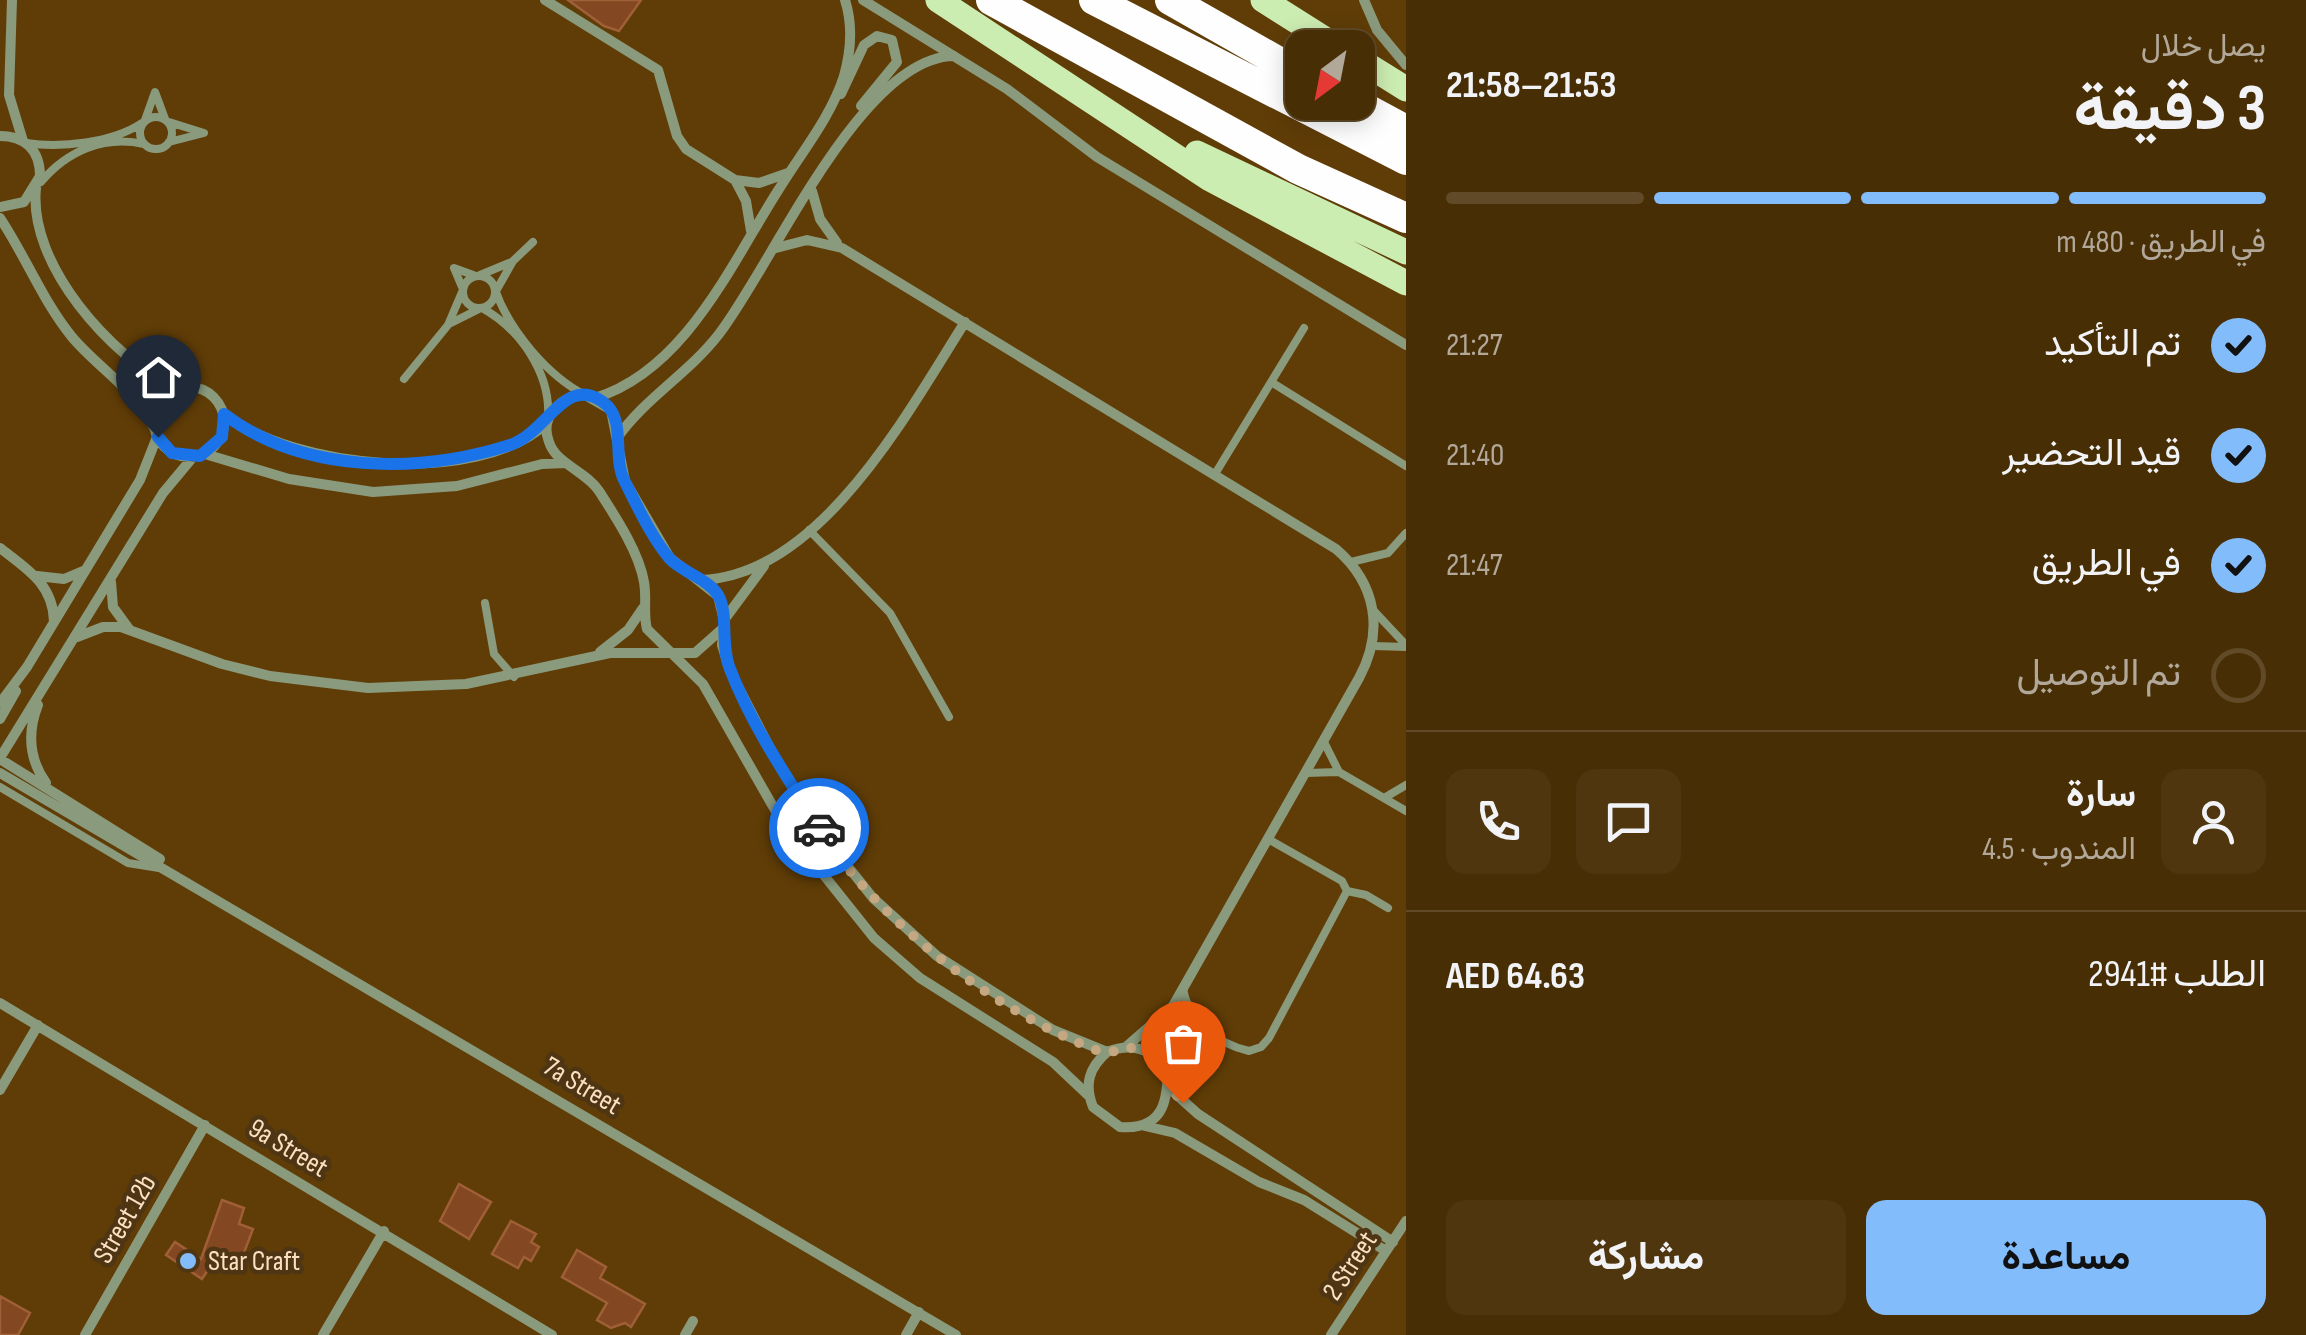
<!DOCTYPE html>
<html lang="ar">
<meta charset="utf-8">
<style>
:root{--surface:#482e05;--page:#4f360f;--text:#f1f3f6;--muted:#b1a89a;--line:#604a27;--accent:#83bcfa}
body{margin:0;font-family:"Sofia Sans Condensed",Vazirmatn,sans-serif;background:var(--page);color:var(--text);direction:rtl;height:100vh;display:flex;flex-direction:column;font-size:38px;white-space:nowrap}
*{box-sizing:border-box;margin:0}
p{font-size:32px;color:var(--muted)}
.icon{flex:none;width:55px;height:55px;fill:none;stroke:currentColor;stroke-width:2;stroke-linecap:round;stroke-linejoin:round}
.map{position:relative;flex:1;overflow:hidden;direction:ltr}
.panel{display:flex;flex-direction:column;background:var(--surface);width:900px}
.panel>*{flex:none}
.needle{width:65px;rotate:212deg}
.tools{position:absolute;left:1285px;top:30px;display:grid;gap:20px}
.tools a{display:grid;place-items:center;width:90px;height:90px;border-radius:20px;background:var(--surface);box-shadow:0 5px 25px #0003,0 0 0 2px var(--line);font-size:50px}
.pin{position:absolute;display:grid;place-items:center;width:85px;height:85px;color:#fff;margin:-102px -42px;border-radius:50% 50% 50% 0;rotate:-45deg;box-shadow:0 0 10px #0007}
.pin .icon{rotate:45deg}
.courier{position:absolute;display:grid;place-items:center;width:100px;height:100px;margin:-50px;border:8px solid #1a73e8;border-radius:50%;background:#fff;color:#222;box-shadow:0 2px 12px #0007}
.summary em{font-style:normal;font-weight:700}
.summary div{display:flex;flex-direction:column-reverse}
.summary{display:flex;align-items:center;justify-content:space-between;height:170px;padding:0 40px}
h1{font-size:65px;font-weight:700;line-height:75px}
.bar{display:grid;grid-template-columns:repeat(4,1fr);gap:15px 10px;align-content:center;height:120px;padding:0 40px}
.bar i{height:12px;border-radius:8px;background:var(--line)}
.bar .selected{background:var(--accent)}
.bar p{grid-column:span 4}
.line{display:flex;align-items:center;gap:25px;padding:0 40px;border-top:2px solid var(--line)}
.line div{flex:1}
.round{display:grid;place-items:center;flex:none;width:105px;height:105px;border-radius:20px;background:var(--page)}
ol{padding:0 40px;list-style:none}
li{display:flex;align-items:center;gap:30px;height:110px}
li p{margin-inline-start:auto}
li .icon{padding:10px;border-radius:50%;background:var(--accent);color:#111;stroke-width:4}
li:last-child{color:var(--muted)}
li i{width:55px;height:55px;border:5px solid var(--line);border-radius:50%}
.button{display:flex;gap:20px;margin-top:auto;padding:20px 40px}
.button a{flex:1;height:115px;border-radius:20px;background:var(--accent);color:#111;font-size:40px;font-weight:700;line-height:115px;text-align:center}
.button a+a{background:var(--page);color:var(--text)}
main{display:flex;flex:1;min-height:0}
.map>svg:first-child{display:block}
.building{fill:#834822;stroke:#9f5f37;stroke-width:2.5}
.lines{fill:none;stroke-linecap:round;stroke-linejoin:round}
.lane{stroke:#8a9a7d;stroke-width:8}
.street{stroke:#8a9a7d;stroke-width:10}
.primary{stroke:#ccedb2;stroke-width:25}
.highway{stroke:#fefefe;stroke-width:30}
.done{stroke:#c5a781;stroke-width:10;stroke-dasharray:0 18}
.route{stroke:#1a73e8;stroke-width:12}
.poi-dot{fill:#83bcfa;stroke:#4e3513;stroke-width:4}
.labels{text-anchor:middle;dominant-baseline:central;stroke-width:9;stroke-linejoin:round;paint-order:stroke}
.street-label{font-size:28px;fill:#fbe0c2;stroke:#4e3513}
.poi-label{font-size:28px;fill:#fbe0c2;stroke:#4e3513;text-anchor:start}
</style>
<main>
<section class="panel">
<div class="summary"><div><h1>3 دقيقة</h1><p>يصل خلال</p></div><em>21:53–21:58</em></div>
<div class="bar"><i class="selected"></i><i class="selected"></i><i class="selected"></i><i></i><p>في الطريق · 480 m</p></div>
<ol>
<li><svg class="icon" aria-label="check" viewBox="0 0 24 24"><path d="M5 12l5 5 9-10"/></svg>تم التأكيد<p>21:27</p></li>
<li><svg class="icon" aria-label="check" viewBox="0 0 24 24"><path d="M5 12l5 5 9-10"/></svg>قيد التحضير<p>21:40</p></li>
<li><svg class="icon" aria-label="check" viewBox="0 0 24 24"><path d="M5 12l5 5 9-10"/></svg>في الطريق<p>21:47</p></li>
<li><i></i>تم التوصيل</li>
</ol>
<div class="line" style="height:180px"><a class="round"><svg class="icon" aria-label="person" viewBox="0 0 24 24"><circle cx="12" cy="8" r="4"/><path d="M4 21q1-7 8-7t8 7"/></svg></a><div><b>سارة</b><p>المندوب · 4.5</p></div><a class="round"><svg class="icon" aria-label="chat" viewBox="0 0 24 24"><path d="M4 5h16v11H9l-5 4z"/></svg></a><a class="round"><svg class="icon" aria-label="phone" viewBox="0 0 24 24"><path d="M5 4h4l2 5-3 2q2 4 5 5l2-3 5 2v4C11 20 4 13 5 4z"/></svg></a></div>
<div class="line" style="height:130px"><div>الطلب #2941</div><b>AED 64.63</b></div>
<div class="button"><a>مساعدة</a><a>مشاركة</a></div>
</section>
<div class="map">
<svg width="1406" height="1335" viewBox="0 0 1406 1335">
<rect width="100%" height="100%" fill="#603d07"/>
<path class="building" d="M568 0H641L619 31 604 26Z
M459 1184 491 1202 469 1239 440 1221Z
M222 1200 244 1208 239 1224 253 1229 242 1258 221 1250 202 1279 166 1255 175 1242 201 1259Z
M511 1221 536 1234 531 1242 539 1247 531 1261 524 1257 518 1268 492 1254Z
M577 1250 606 1267 600 1278 645 1304 631 1327 625 1323 611 1328 597 1320 607 1303 562 1277Z
M0 1296 30 1313 18 1335H0Z"/>
<g class="lines">
<path class="lane" d="M140 133a16 16 0 1 1 32 0a16 16 0 1 1-32 0Z
M145 120 155 92 165 119
M169 122 204 133 169 142
M26 143C61 148 112 143 142 123
M41 182C67 151 104 135 144 144
M480 275 509 263
M463 292a16 16 0 1 1 32 0a16 16 0 1 1-32 0Z
M462 287 454 268 476 276
M496 291 513 261 533 242
M496 292C510 331 548 376 585 395
M482 308C520 329 551 373 548 418
M451 323 479 309
M404 379 448 325 462 292
M1271 382 1406 466
M1215 474 1304 328
M809 530 890 613 949 717
M1351 562 1388 553 1406 533
M485 603 494 654 514 677
M1374 611 1406 645
M1373 646 1406 647
M1324 742 1339 772
M1306 773 1339 772 1406 811
M0 787 128 863 159 868
M1384 798 1406 785
M1347 891 1366 895 1388 908
M1183 989C1189 1022 1218 1044 1249 1051L1261 1047 1269 1038 1347 891 1342 881 1268 839"/>
<path class="street" d="M12 0 9 95 23 141
M545 0 658 70 677 136 686 149 735 180 759 183 788 173
M863 0 1007 89 1097 157 1406 345
M1364 0 1377 30 1406 65
M841 94 864 45 877 36 892 40 897 62 861 106
M0 136C25 136 40 150 40 176L24 202 0 207
M735 180 746 201 751 231
M36 188C28 265 111 356 175 389
M812 191 820 219 837 243
M0 218C26 257 42 300 72 337 97 367 138 392 154 428
M776 248 807 240 842 248 1336 549C1377 584 1384 632 1359 678L1173 1006 1127 1046
M154 422a35 35 0 1 1 70 0a35 35 0 1 1-70 0Z
M595 398C686 370 732 262 779 189 801 153 831 117 844 76 851 51 853 25 845 0
M224 414C294 469 478 487 547 423
M617 438C645 398 689 373 719 334 773 264 861 57 954 56
M205 454 289 479 373 492 457 486 542 464 566 463
M0 548C27 569 53 584 54 621
M37 576 64 579 83 571
M701 580C820 576 908 412 965 322
M111 582 113 607 129 629
M724 620 764 566
M77 637 103 627H121L222 664 270 676 368 688 466 684 610 653H695L721 630
M600 652 628 630 643 608
M0 703 27 667 140 480 157 437
M38 705C27 733 29 759 46 783
M0 719 16 691
M0 758 163 493 193 457
M0 759 160 859
M0 773 956 1335
M0 1003 552 1335
M1166 1070C1152 1049 1132 1042 1107 1052 1089 1068 1084 1084 1093 1107L1120 1127C1190 1132 1158 1054 1171 1012
M1170 1089 1198 1114 1393 1242
M0 1090 38 1025
M1088 1095 1053 1062 920 978 874 938 783 824 703 684 647 629C643 614 647 598 644 582 639 552 615 516 599 491 586 471 556 464 549 442 539 416 561 396 585 395L611 410 625 481 670 558 718 596 724 620 722 645 730 671 774 756 826 839 873 898 937 956 1053 1030 1107 1052
M1145 1126 1175 1133 1259 1182 1304 1200 1386 1251
M85 1335 205 1125
M323 1335 384 1231
M685 1335 693 1321
M906 1335 919 1312
M1331 1335 1406 1221"/>
<path class="primary" d="M938 0 1210 179 1406 283
M1263 0 1339 48
M1358 59 1406 89
M1197 153 1406 252"/>
<path class="highway" d="M991 0 1298 169 1406 218
M1094 0 1406 160
M1170 0 1302 75
M1354 102 1406 130"/>
</g>
<g class="lines">
<path class="done" d="M819 828C873 915 983 1002 1077 1042 1085 1046 1098 1052 1106 1052 1123 1052 1134 1042 1151 1053 1170 1065 1167 1088 1183 1103"/>
<path class="route" d="M158 437 172 453 200 456 222 437 224 414C303 474 419 474 510 445 547 433 565 374 603 402 627 419 612 455 624 480 637 505 651 537 670 559 684 573 708 579 718 595 729 614 720 645 730 669 752 726 787 777 819 828"/>
</g>
<circle class="poi-dot" cx="188" cy="1261" r="10"/>
<g class="labels">
<g class="street-label">
<text transform="translate(582 1086) rotate(31)">7a Street</text>
<text transform="translate(288 1148) rotate(31)">9a Street</text>
<text transform="translate(125 1219) rotate(-60)">Street 12b</text>
<text transform="translate(1350 1266) rotate(-57)">2 Street</text>
</g>
<g class="poi-label">
<text x="208" y="1261">Star Craft</text>
</g>
</g>
</svg>
<div class="tools">
<a><svg class="needle" viewBox="-14 -14 28 28"><path d="M0-13l5 13h-10z" fill="#e53935"/><path d="M0 13l5-13h-10z" fill="#b1a89a"/></svg></a>
</div>
<div class="pin" style="left:1183px;top:1103px;background:#ea580c"><svg class="icon" aria-label="bag" viewBox="0 0 24 24"><path d="M5 8h14l-1 12H6zM9 8a3 3 0 0 1 6 0"/></svg></div>
<div class="pin" style="left:158px;top:437px;background:#1f2937"><svg class="icon" aria-label="home" viewBox="0 0 24 24"><path d="M3 11l9-7 9 7M6 9v11h12V9"/></svg></div>
<div class="courier" style="left:819px;top:828px"><svg class="icon" aria-label="car" viewBox="0 0 24 24"><path d="M5 17H2v-5l4-1 3-4h7l3 4 3 1v5h-3M9 17h6M6 11h13"/><circle cx="7" cy="17" r="2"/><circle cx="17" cy="17" r="2"/></svg></div>
</div>
</main>
